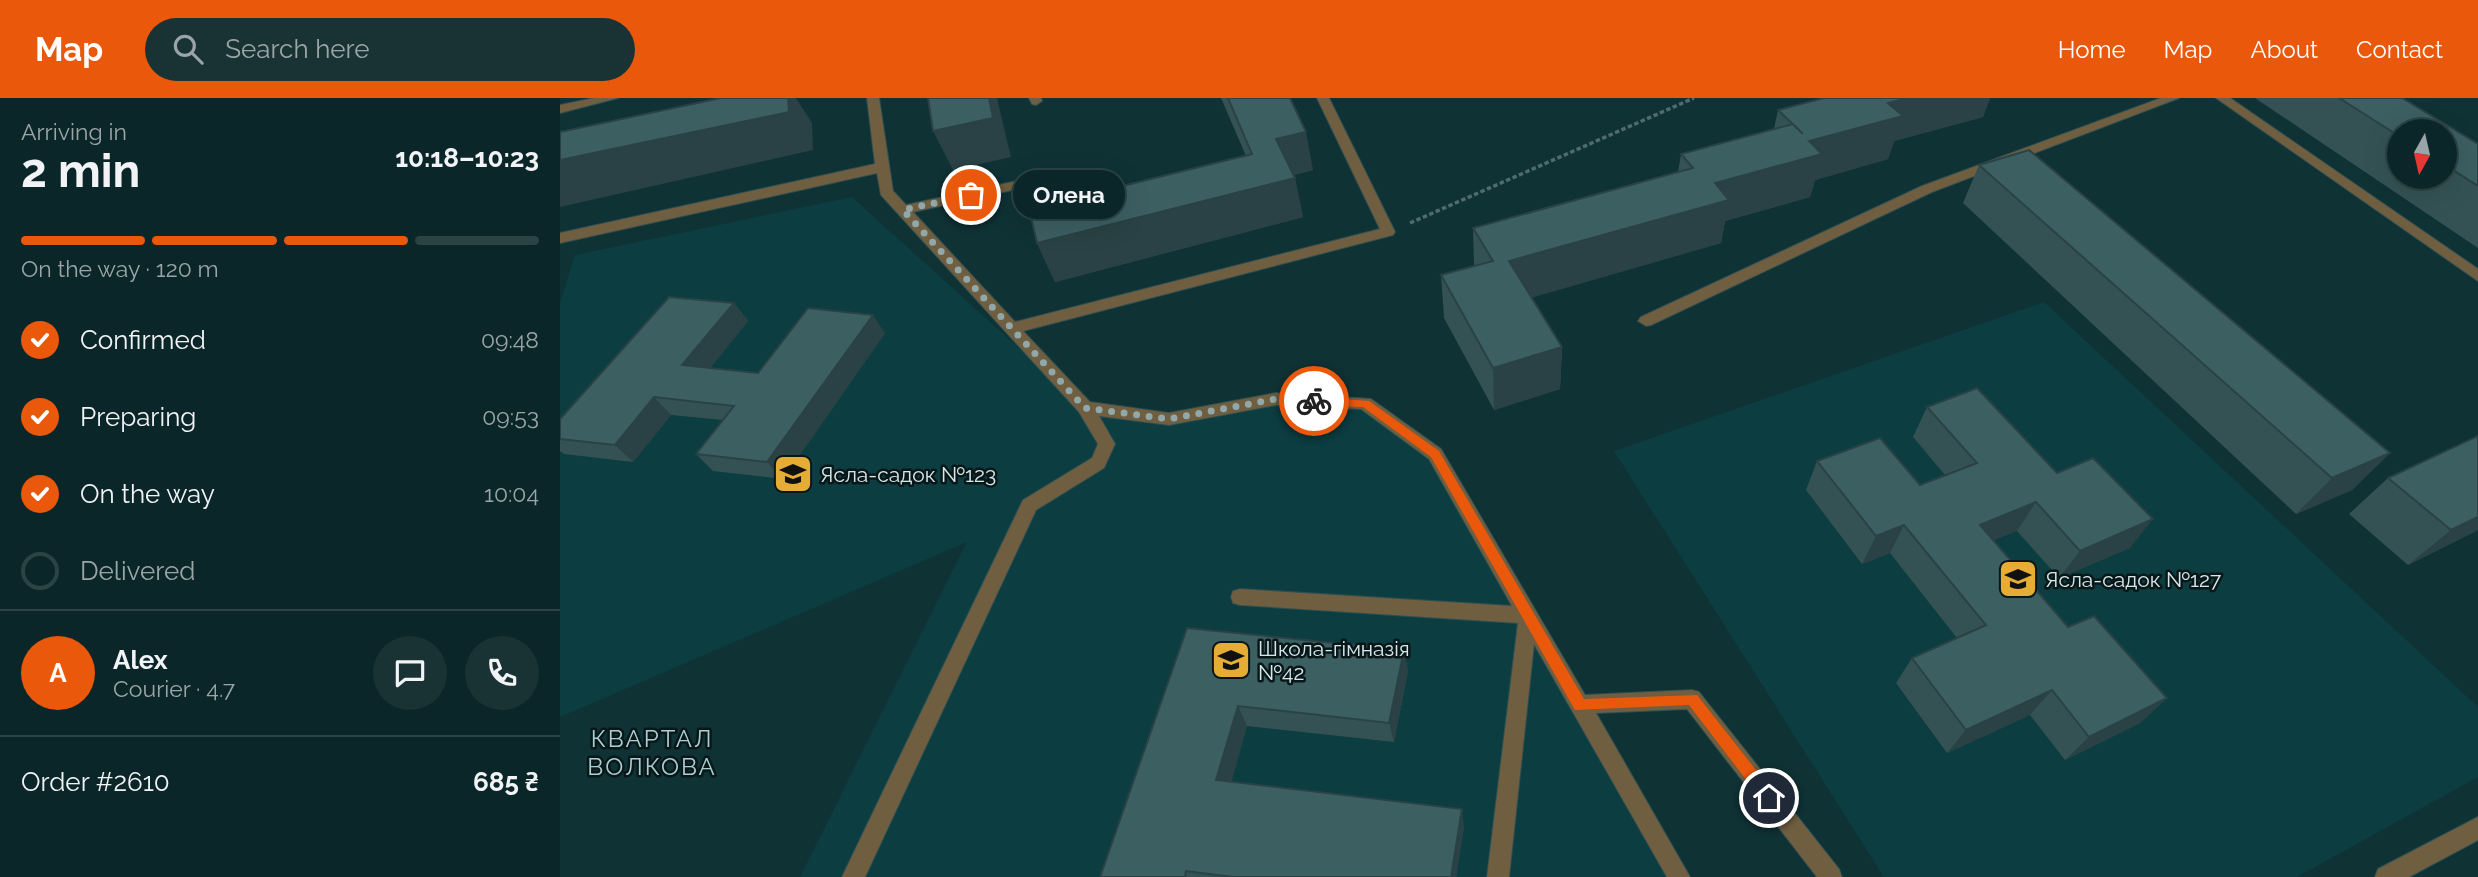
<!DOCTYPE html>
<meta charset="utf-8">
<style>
:root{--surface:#0b2628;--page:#193234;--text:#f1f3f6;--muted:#9aa5a8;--line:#2b4345;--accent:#ea580c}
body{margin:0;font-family:Raleway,sans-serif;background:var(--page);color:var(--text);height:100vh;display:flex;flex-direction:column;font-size:26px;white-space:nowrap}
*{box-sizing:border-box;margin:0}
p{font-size:23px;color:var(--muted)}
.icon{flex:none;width:38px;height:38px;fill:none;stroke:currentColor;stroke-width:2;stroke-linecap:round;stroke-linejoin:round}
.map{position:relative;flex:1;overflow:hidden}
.drawer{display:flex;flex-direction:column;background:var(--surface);width:560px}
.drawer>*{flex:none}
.needle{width:46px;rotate:188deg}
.fabs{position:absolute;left:1827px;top:21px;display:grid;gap:14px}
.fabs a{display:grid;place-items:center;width:70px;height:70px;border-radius:50%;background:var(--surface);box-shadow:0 7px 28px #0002,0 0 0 2px var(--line);font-size:35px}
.pin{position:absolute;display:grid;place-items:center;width:60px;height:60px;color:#fff;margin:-30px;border:4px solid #fff;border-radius:50%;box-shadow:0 2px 7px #0007}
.courier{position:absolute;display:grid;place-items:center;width:70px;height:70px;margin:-35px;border:5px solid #ea580c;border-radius:50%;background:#fff;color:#222;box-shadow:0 2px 9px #0007}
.bubble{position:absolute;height:49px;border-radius:24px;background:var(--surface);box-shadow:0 7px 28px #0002,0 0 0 2px var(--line);font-size:23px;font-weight:700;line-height:49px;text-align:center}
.summary em{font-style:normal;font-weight:700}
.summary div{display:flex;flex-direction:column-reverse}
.summary{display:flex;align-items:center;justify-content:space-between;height:119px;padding:0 21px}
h1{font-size:46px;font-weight:700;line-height:52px}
.bar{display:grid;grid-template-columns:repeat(4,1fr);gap:10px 7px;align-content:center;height:84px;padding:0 21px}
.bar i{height:9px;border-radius:5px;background:var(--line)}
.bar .current{background:var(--accent)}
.bar p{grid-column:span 4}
.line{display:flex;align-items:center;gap:18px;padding:0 21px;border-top:2px solid var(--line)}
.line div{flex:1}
.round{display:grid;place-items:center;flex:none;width:74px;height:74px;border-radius:37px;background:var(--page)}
ol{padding:0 21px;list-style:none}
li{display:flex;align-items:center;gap:21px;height:77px}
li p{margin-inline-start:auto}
li .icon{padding:7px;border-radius:50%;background:var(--accent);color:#fff;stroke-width:4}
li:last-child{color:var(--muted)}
li i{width:38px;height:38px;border:4px solid var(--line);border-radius:50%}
header{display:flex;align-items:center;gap:42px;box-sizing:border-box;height:98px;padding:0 35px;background:var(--accent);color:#fff}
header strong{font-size:33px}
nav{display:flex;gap:38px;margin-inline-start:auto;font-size:24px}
.search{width:490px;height:63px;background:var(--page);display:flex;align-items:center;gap:18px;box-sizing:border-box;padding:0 24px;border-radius:38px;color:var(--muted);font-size:26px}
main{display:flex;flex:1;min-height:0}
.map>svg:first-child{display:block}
.built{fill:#0c3d41}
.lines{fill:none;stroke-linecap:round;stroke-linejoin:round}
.lane-casing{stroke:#2f4f52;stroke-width:2}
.path{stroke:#4e6b6e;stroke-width:3.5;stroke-dasharray:4.5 2.5;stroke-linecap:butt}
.lane{fill:#6f5e3f;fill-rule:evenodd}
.wall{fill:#345254;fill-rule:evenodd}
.shaded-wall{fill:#2a4245}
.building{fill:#3c5f62;stroke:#2a4245;stroke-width:2}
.route{fill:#ea580c}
.done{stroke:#90a8aa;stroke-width:7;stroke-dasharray:0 12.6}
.labels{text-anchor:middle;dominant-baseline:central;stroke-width:5;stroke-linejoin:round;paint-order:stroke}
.poi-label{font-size:21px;fill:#d5e8e9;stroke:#091719;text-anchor:start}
.quarter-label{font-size:24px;letter-spacing:2px;fill:#a9cfd2;stroke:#091719}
</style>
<header>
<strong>Map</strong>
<div class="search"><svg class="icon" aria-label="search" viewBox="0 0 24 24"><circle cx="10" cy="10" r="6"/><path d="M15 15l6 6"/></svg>Search here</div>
<nav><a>Home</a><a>Map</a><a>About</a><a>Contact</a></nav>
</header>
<main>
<section class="drawer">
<div class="summary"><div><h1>2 min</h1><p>Arriving in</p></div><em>10:18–10:23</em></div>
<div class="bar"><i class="current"></i><i class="current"></i><i class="current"></i><i></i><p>On the way · 120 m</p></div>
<ol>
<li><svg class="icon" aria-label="check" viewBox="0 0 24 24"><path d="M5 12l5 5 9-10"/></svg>Confirmed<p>09:48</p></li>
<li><svg class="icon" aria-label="check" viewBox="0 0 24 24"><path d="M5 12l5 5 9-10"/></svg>Preparing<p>09:53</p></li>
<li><svg class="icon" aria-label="check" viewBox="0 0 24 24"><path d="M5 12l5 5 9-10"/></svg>On the way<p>10:04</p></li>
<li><i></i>Delivered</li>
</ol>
<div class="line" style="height:126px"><b class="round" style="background:var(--accent);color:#fff">A</b><div><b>Alex</b><p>Courier · 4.7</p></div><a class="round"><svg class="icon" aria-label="chat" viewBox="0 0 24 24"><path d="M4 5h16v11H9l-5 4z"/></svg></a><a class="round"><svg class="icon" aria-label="phone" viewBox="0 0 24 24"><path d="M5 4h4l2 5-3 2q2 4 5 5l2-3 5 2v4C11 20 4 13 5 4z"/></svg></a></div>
<div class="line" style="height:91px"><div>Order #2610</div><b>685 ₴</b></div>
</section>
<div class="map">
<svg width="1918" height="779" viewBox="0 0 1918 779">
<rect width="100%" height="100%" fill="#0f3235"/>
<path class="built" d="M292 99 525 310 609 321 716 301 805 305 875 356 1119 779H240L407 444 0 619V205L15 157Z
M1484 204 1918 609V679L1737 779H1324L1054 353Z"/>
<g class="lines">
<g class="lane-casing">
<path id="lane" d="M34 0H58L0 15V7Z
M307 0H319L333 93 346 107 480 78 487 82 480 86 353 114 455 224 820 131 757 0H769L835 134 833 137 463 233 530 304 609 315 716 295 811 301 881 351 1025 597 1132 592 1139 594 1279 771 1282 779H1257L1127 611 1036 615 1130 779H1107L974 546 949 779H927L958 525 680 507 673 505 671 499 673 493 680 491 952 508 869 361 801 311 716 307 609 327 539 318 555 346 544 370 476 412 305 779H282L463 402 532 360 538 346 519 314 321 97 317 75 0 145V135L315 66Z
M469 0H481L482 3 476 7 472 6Z
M1601 0H1619L1372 94 1091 227 1086 228 1078 223 1081 219 1362 88Z
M1656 0H1670L1918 171V183Z
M1918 719V742L1849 779H1815L1818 771Z"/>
</g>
<path class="path" d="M850 125 1134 0"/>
<use href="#lane" class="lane"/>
</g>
<path class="wall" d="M661 0H730L753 72 734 77 743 119 495 184 477 145 686 58Z
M1264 0H1432H1430L1423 19 1334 43 1328 61 1255 82 1250 99 1165 123 1161 145 972 199 1002 249 1000 291 934 312 884 220 881 177 914 168 913 130 1118 74 1121 56 1214 31 1218 12Z
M1695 0H1842L1918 46V150ZM1839 33H1885V79H1839Z
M1419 67 1830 355 1792 392 1736 416 1403 105Z
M174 205 188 223 150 270 198 275 325 235 223 381 153 373 136 356 163 322 111 317 73 364 4 356 0 353V321Z
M1367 309 1497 375 1570 450 1499 480 1457 433 1433 442 1508 529 1607 600 1580 625 1505 662 1470 617 1387 655 1336 585 1352 560 1397 540 1330 455 1302 466 1246 392 1257 363 1360 387 1385 377 1353 339Z
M1828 380 1918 432 1848 467 1789 416Z
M627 530 844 552 848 573 834 644 687 628 671 684 904 728 896 779H540Z"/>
<path class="shaded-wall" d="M228 0H236L252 25 253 52 0 109V62Z
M429 0H437L451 59 393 72 373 33Z
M1349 0H1432H1430L1423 19 1334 43 1328 61 1255 82 1250 99 1165 123 1161 145 950 206 949 163 1155 85 1328 5Z
M746 34 753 72 724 79 716 41Z
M735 80 743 119 495 184 477 145Z
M174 205 188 223 138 285 122 267Z
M313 217 325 235 223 381 207 364Z
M1002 249 1000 291 934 312 933 270Z
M94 299 111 317 73 364 55 347Z
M1830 355 1792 392 1736 416 1772 380Z
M1476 404 1457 433 1403 455 1420 427Z
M1918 419V432L1848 467 1891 432Z
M1593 421 1570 450 1499 480 1520 453Z
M1344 427 1330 455 1302 466 1316 438Z
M844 552 848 573 834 644 829 625Z
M1492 592 1470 617 1387 655 1406 632Z
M1607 600 1580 625 1505 662 1529 639Z
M678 608 687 628 667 700 656 682Z
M902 711 904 728 896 779H891Z"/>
<path class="building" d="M161 0H228L229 14 0 62V34Z
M368 0H429L433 20 373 33Z
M668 0H730L746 34 716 41 735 80 477 145 469 111 692 56Z
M1264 0H1349L1328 5 1343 18 1249 43 1262 56 1155 85 1169 102 949 163 1002 249 933 270 881 177 933 163 913 130 1133 70 1121 56 1233 26 1243 36 1218 12Z
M1779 0H1842L1918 46V88L1885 67V33H1839V38Z
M1469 52 1830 355 1772 380 1419 67Z
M109 199 174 205 122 267 198 275 248 210 313 217 207 364 136 356 174 308 94 299 55 347 0 341V321Z
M1417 290 1497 375 1533 360 1593 421 1520 453 1476 404 1420 427 1508 529 1534 518 1607 600 1529 639 1492 592 1406 632 1352 560 1426 527 1344 427 1316 438 1257 363 1320 340 1360 387 1417 365 1367 309Z
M1918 338V419L1891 432 1828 380Z
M627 530 844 552 829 625 678 608 656 682 902 711 891 779H673L626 773 625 779H540Z"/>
<path class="route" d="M754 299 809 303 879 353 1024 601 1137 597 1214 695V705H1204L1129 607 1015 612 871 359 803 309 754 307 749 303Z"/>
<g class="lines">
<path class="done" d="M411 97 343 112 525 310 609 321 716 301 754 303"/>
</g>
<defs>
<g id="school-square" transform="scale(2.0125)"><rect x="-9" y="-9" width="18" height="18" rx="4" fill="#e5ad35" stroke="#091719"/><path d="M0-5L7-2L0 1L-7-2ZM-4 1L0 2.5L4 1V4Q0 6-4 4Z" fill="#111"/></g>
</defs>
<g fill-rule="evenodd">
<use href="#school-square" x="233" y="376"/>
<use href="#school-square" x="1458" y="481"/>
<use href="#school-square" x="671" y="562"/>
</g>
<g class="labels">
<g class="poi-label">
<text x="260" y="376">Ясла-садок №123</text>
<text x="1485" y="481">Ясла-садок №127</text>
<text x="698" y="550">Школа-гімназія<tspan x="698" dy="24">№42</tspan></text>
</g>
<g class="quarter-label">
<text x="92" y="640">КВАРТАЛ<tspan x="92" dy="28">ВОЛКОВА</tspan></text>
</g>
</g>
</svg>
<div class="fabs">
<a><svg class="needle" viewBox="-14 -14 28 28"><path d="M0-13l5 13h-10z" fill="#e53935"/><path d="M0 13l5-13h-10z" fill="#9aa5a8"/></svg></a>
</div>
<div class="pin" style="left:411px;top:97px;background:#ea580c"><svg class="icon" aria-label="bag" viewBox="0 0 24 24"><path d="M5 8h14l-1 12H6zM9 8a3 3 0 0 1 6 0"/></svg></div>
<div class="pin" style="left:1209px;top:700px;background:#1f2937"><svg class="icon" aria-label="home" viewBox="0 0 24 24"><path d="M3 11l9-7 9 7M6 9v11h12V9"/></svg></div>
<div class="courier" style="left:754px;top:303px"><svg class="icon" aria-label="bike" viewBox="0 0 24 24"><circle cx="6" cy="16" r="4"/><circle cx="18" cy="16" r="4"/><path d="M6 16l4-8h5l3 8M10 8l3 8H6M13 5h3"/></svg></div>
<div class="bubble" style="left:453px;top:72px;width:112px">Олена</div>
</div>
</main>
